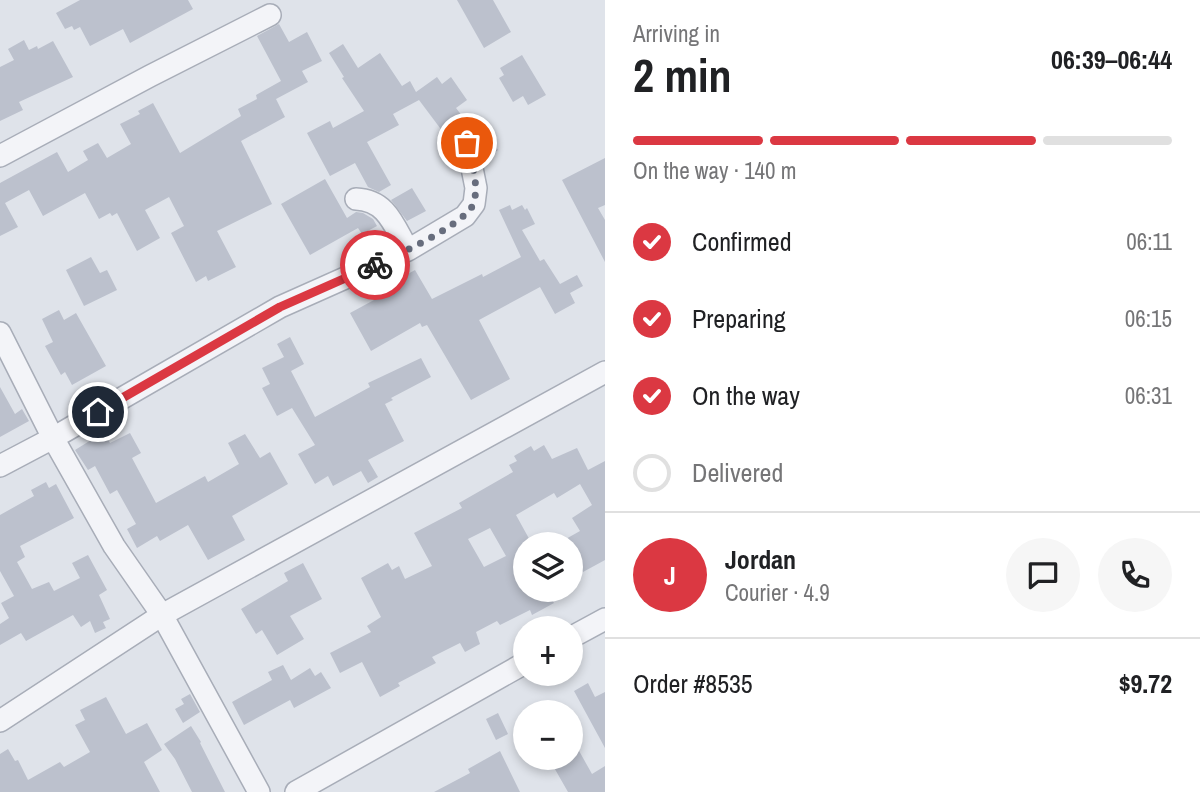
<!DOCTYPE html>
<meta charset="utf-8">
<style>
:root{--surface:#fff;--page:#f6f6f6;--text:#202124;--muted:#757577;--line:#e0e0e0;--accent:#db3842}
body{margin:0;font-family:"Archivo Narrow",sans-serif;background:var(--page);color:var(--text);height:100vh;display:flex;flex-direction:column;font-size:26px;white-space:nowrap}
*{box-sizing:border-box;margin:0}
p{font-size:23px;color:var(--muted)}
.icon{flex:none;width:38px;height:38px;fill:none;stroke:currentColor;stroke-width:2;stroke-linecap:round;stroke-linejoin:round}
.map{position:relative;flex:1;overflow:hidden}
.sheet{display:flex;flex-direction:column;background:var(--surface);width:595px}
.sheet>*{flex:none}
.fabs{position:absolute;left:513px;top:532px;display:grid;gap:14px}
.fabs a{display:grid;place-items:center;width:70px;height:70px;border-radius:50%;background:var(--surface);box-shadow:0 4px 10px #0003;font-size:35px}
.pin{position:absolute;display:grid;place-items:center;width:60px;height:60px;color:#fff;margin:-30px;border:4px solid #fff;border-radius:50%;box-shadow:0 2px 7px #0007}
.courier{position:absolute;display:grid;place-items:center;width:70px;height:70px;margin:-35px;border:5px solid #db3842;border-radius:50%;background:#fff;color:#222;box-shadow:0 2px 9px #0007}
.overview em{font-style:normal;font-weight:800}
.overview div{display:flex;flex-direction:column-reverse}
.overview{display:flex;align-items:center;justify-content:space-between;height:119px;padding:0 28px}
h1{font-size:46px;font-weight:800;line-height:52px}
.bar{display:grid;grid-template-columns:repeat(4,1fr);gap:10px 7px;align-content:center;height:84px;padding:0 28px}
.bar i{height:9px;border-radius:5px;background:var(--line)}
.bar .selected{background:var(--accent)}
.bar p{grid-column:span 4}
.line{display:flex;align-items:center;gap:18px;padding:0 28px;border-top:2px solid var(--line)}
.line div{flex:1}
.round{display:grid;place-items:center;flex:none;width:74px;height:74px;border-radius:37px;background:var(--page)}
ol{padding:0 28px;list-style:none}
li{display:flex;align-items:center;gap:21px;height:77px}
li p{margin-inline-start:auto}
li .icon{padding:7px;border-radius:50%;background:var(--accent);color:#fff;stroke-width:4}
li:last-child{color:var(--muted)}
li i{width:38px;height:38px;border:4px solid var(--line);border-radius:50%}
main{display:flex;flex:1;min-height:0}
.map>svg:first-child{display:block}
.building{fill:#bcc1cd;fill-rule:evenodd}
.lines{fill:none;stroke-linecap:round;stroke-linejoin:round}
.minor-casing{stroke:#a8adb8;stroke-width:24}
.minor{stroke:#f3f4f8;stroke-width:21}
.done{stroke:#676d7d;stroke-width:7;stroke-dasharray:0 12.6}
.route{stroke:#db3842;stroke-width:9}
</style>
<main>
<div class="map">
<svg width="605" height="792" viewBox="0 0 605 792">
<rect width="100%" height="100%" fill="#dfe3ea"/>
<path class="building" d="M80 0H188L193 9 130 43 123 29 90 46 80 27 74 30 72 26 65 29 56 13Z
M457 0H493L511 32 484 48Z
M279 24 289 42 307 32 322 61 302 71 308 82 276 99 285 117 241 141 272 204 217 231 236 267 208 281 206 276 196 282 171 233 184 226 169 197 145 210 160 238 137 251 117 213 112 216 110 213 99 219 85 193 43 216 29 190 5 203 18 227 0 236V183L57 152 68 172 88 160 83 151 98 143 107 158 131 144 120 124 140 114 138 111 153 103 180 153 241 116 238 109 257 99 256 95 281 81 257 36Z
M24 40 29 50 37 46 38 49 53 41 73 77 19 102 23 110 0 121V67L14 60 8 49Z
M343 44 358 68 380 53 402 86 410 81 416 92 437 77 442 84 451 77 467 100 456 108 472 129 459 133 452 144 419 100 393 114 399 125 367 142 391 185 379 192 368 187 355 163 330 176 307 133 330 121 333 128 364 111 342 78 344 77 329 53Z
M522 55 546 95 528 105 523 96 513 102 499 78 504 75 500 68Z
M484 130 498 150 484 160 477 135Z
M605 158V205L598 208 605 220V262L562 180Z
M325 179 347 218 356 212 363 213 373 219 377 226 362 234 358 228 310 255 281 204Z
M412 188 426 211 407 221 391 200Z
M510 205 512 210 522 205 525 210 527 208 535 224 522 230 540 261 544 259 560 284 577 275 583 286 570 293 575 303 555 314 540 287 479 320 510 379 471 400 427 325 422 327 420 323 371 351 350 313 398 287 395 281 415 270 432 299 482 274 483 277 521 257 499 210Z
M91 257 100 273 107 270 117 290 84 306 66 270Z
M59 310 64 320 76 313 106 366 72 385 65 372 61 375 45 346 53 342 42 319Z
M290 337 304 364 291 371 315 417 370 387 368 383 421 358 431 377 391 398 393 400 385 404 404 441 368 460 378 477 368 483 361 471 333 486 328 476 315 484 298 454 315 445 292 408 277 416 262 388 270 384 262 368 284 357 277 344Z
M0 387 15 414 22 409 29 421 0 437Z
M104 432 110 443 130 433 141 453 132 458 156 503 205 476 208 482 239 464 228 443 245 434 260 458 270 452 288 484 232 516 245 540 208 560 188 525 160 541 157 536 137 548 127 529 136 524 117 490 110 494 95 466 88 470 75 450Z
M544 445 552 459 577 448 588 470 605 461V560L583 572 570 551V544H567L564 540 580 531 572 518 592 505 580 484 557 498 554 493 516 515 532 544H525V590H567L551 598 554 603 532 615 530 610 500 625 497 621 476 632 480 644 465 652 460 643 432 657 436 663 398 683 400 686 380 697 362 662 340 673 330 653 371 632 367 626 381 617 361 578 388 563 392 570 399 566 405 579 432 566 414 533 462 508 459 503 513 472 509 465 517 461 514 456 531 446 534 451ZM490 528 506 556 484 567 468 539Z
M46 482 49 488 56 484 74 518 20 546 25 557 17 562 32 589 49 582 54 591 80 578 72 563 88 555 107 590 99 595 110 619 103 622 106 628 95 633 90 621 81 627 73 615 26 641 21 633 0 645V624L9 618 1 603 14 596 0 571V515L34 496 31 490Z
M303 563 322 599 290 616 304 639 277 655 262 630 256 634 241 609 288 581 284 573Z
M283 665 291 680 310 668 315 676 321 672 331 688 294 708 290 700 244 725 232 702 272 680 268 672Z
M588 683 595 697 605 692V748L574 691Z
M190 694 200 712 183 723 175 709 184 704 181 699Z
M106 697 126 734 147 723 162 750 144 762 160 792H0V754L8 749 15 761 18 760 28 780 60 762 64 767 90 752 75 725 85 720 80 710Z
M498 713 508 734 496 740 486 719Z
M191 726 201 742 200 743 225 792H192L175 759 164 744Z
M578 749 592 774 605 766V792H568L552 764 562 758H570V753Z
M500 751 520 792H434L470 773 468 769Z"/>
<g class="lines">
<g class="minor-casing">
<path id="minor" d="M0 156 150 76 270 15
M356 199C387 200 394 226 408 250
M0 333 53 438 114 546 162 615 259 792
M0 466 53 438 280 307 408 250 465 216 474 204 476 188 467 143
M570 638 605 619
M0 721 162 615 605 372
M296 792 525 663"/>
</g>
<use href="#minor" class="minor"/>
</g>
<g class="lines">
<path class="done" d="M375 265C397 255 469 223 474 202 479 183 471 161 467 143"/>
<path class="route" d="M98 412 280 307 375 265"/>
</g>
</svg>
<div class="fabs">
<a><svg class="icon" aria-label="layers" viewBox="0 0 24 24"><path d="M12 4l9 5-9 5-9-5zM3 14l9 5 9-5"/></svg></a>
<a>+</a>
<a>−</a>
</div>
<div class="pin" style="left:467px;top:143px;background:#ea580c"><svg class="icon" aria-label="bag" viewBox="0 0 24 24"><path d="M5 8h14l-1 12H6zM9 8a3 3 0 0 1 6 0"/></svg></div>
<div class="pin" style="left:98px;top:412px;background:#1f2937"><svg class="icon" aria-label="home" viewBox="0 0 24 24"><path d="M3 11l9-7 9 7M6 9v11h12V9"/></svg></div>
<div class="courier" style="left:375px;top:265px"><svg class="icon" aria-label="bike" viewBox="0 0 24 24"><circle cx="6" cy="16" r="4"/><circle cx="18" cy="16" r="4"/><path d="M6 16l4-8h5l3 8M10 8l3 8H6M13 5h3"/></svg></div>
</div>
<section class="sheet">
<div class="overview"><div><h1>2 min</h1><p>Arriving in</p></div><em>06:39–06:44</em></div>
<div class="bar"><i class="selected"></i><i class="selected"></i><i class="selected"></i><i></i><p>On the way · 140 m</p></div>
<ol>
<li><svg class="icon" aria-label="check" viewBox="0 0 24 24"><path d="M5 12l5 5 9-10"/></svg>Confirmed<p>06:11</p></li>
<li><svg class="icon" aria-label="check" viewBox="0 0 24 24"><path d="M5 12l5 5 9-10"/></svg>Preparing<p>06:15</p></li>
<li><svg class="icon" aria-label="check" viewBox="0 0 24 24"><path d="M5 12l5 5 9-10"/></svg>On the way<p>06:31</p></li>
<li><i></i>Delivered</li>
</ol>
<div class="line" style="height:126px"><b class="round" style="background:var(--accent);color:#fff">J</b><div><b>Jordan</b><p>Courier · 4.9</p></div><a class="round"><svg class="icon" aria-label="chat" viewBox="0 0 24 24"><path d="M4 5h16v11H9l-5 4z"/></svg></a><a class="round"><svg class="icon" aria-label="phone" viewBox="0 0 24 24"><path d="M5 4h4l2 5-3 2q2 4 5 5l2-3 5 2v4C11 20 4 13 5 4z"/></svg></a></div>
<div class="line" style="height:91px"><div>Order #8535</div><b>$9.72</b></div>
</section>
</main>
